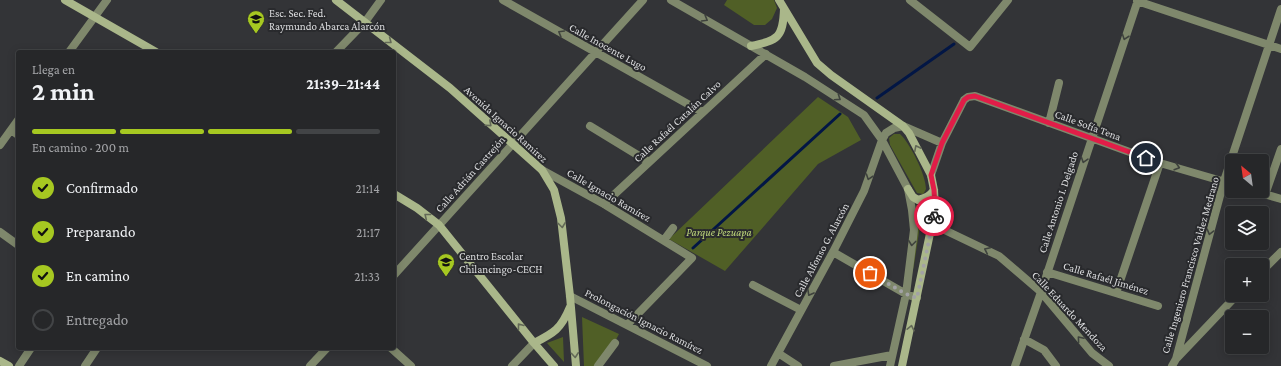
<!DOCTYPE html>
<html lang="es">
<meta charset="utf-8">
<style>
:root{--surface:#262729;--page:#323335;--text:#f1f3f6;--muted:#a4a5a8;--line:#424446;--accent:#a6c821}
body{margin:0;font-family:"Crimson Pro",serif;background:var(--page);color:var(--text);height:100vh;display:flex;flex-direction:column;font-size:15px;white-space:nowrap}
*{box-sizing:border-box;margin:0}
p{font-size:13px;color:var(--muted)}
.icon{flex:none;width:22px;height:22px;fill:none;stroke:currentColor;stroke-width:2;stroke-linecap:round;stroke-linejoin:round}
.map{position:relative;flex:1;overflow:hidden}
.drawer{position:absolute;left:16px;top:50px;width:380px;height:300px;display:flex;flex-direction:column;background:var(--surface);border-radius:4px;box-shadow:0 2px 10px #0003,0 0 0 1px var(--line)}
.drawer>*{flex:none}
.needle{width:26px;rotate:331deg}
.buttons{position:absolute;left:1225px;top:154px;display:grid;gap:8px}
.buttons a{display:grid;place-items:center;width:44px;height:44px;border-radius:4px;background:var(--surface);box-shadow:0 2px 10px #0003,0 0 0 1px var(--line);font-size:20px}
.pin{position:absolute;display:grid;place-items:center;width:34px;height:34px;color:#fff;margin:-17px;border:2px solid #fff;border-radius:50%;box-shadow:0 1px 4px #0007}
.courier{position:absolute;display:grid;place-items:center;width:40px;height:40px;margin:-20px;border:3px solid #e11d48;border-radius:50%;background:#fff;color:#222;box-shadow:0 1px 5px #0007}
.summary em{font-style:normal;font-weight:700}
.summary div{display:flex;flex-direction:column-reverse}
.summary{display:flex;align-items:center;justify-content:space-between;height:68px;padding:0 16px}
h1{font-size:26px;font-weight:700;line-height:30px}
.bar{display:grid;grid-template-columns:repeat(4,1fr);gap:6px 4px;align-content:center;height:48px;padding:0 16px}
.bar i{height:5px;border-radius:3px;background:var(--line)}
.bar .on{background:var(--accent)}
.bar p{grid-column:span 4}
ol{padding:0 16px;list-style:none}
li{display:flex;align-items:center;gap:12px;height:44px}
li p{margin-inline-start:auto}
li .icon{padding:4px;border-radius:50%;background:var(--accent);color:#111;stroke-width:4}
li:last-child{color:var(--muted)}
li i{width:22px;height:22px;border:2px solid var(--line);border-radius:50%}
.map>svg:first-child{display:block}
.green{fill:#505f26}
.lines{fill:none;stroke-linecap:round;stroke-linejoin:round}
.stream{stroke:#021645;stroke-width:3}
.street{stroke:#7f886c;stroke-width:8}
.secondary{stroke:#aab78a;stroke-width:8}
.oneway{stroke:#3e423d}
.oneway2{stroke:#636957}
.done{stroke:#a2a2a5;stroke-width:4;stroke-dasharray:0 7.2}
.route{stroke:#e11d48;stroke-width:5}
.labels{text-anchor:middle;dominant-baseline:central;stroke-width:4;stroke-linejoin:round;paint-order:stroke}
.poi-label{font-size:11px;fill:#dddee0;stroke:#292a2d;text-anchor:start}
.street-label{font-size:11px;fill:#dddee0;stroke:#292a2d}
.park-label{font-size:11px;font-style:italic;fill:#bdd679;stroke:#292a2d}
</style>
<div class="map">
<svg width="1281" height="366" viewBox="0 0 1281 366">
<rect width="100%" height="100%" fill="#333437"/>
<path class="green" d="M727 0H774L777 8 772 19 765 25H754L724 5Z
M818 97 848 117 861 140 818 164 725 271 669 239Z
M894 134H900C910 143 926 175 926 189 925 191 924 193 923 194L917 193 890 145 889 138Z
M916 205 923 206 914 265 909 287 916 225Z
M582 317 619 334 602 366H584Z
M563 337 564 362 547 343Z"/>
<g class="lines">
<path class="stream" d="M877 98 954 44
M693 248 840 114"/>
<path class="street" d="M503 0 702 112
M671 0 805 77 864 115 882 140 908 189 912 210 914 230 906 294 890 366
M910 0 970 47 1008 0
M1137 1 1281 49
M69 52 107 0
M336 52 365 22 381 0
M1049 123 1059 83
M590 126 649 162
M11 130 18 135
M0 145 18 120
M542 170 604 204 692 258 627 325
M931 175 942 143 964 100 968 97 975 96 1160 163 1232 184
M1254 191 1281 199
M1265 195 1281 149
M604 204 766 54
M932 224 999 256 1041 292 1092 353 1109 366
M0 232 18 245
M664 240 673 228
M833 252 906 294 917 298
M1262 271 1281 252
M1047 272 1158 306
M394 275 643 0
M753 285 801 310
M1116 293 1160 163
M570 296 707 366
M1024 339 1044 350 1056 366
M391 348 411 366
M778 353 798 366
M1177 358 1237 295
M19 366 31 348
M85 366 97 348
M310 366 327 348
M512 366 534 343
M598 366 615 343
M771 366 833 252 864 191 882 140 886 133 894 128 903 126 942 143
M834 366 892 355
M1015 366 1041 292 1138 0
M1172 366 1176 359 1224 181 1281 9"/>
<path class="secondary" d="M65 0 156 52
M336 0 450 88 542 170 554 190 561 218 570 296 576 366
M779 0 817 63 831 75 903 126 909 133 931 175 934 190 935 207 932 224 902 366
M751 46C778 40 783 38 784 9
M908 189 913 197 918 200C926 198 930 196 934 190
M394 194 417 208 439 225 534 343 554 366
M534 343C554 333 561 329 570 307
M0 361 9 366"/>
</g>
<defs><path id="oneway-chevron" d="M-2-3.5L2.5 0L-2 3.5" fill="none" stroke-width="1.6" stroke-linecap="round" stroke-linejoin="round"/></defs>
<g class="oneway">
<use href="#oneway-chevron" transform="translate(705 19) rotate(30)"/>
<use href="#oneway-chevron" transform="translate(561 33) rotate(-150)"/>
<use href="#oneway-chevron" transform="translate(1125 37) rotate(109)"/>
<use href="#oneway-chevron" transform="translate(838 98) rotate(34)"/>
<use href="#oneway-chevron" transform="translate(1084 160) rotate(108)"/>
<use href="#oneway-chevron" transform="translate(1177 167) rotate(16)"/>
<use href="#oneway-chevron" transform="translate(869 177) rotate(109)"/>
<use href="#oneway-chevron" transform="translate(1210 232) rotate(105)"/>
<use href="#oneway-chevron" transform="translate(912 243) rotate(97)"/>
<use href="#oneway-chevron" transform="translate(987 250) rotate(-155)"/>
<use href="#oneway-chevron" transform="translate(810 293) rotate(119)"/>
<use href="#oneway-chevron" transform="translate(1080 339) rotate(-130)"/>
</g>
<g class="oneway2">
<use href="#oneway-chevron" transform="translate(389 41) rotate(38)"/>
<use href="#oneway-chevron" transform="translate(489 124) rotate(42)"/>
<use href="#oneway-chevron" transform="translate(917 148) rotate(-117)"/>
<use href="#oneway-chevron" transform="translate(427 216) rotate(-141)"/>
<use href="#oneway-chevron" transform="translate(562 225) rotate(83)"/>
<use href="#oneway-chevron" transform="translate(520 326) rotate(-128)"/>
<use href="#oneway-chevron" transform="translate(911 328) rotate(-78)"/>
<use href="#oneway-chevron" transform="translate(575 355) rotate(85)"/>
</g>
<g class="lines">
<path class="done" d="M870 273 906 294 917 298 934 216"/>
<path class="route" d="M934 216 935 207 934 190 931 175 942 143 964 100 968 97 975 96 1146 158"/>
</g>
<defs>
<g id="school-pin" transform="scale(0.9)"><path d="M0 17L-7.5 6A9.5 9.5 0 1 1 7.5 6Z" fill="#a6c821" stroke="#292a2d"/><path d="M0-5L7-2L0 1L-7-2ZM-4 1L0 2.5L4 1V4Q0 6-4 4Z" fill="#111"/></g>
</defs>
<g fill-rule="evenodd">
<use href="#school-pin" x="256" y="19"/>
<use href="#school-pin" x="446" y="262"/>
</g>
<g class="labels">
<g class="poi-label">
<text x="269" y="13">Esc. Sec. Fed.<tspan x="269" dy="13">Raymundo Abarca Alarcón</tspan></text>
<text x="459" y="256">Centro Escolar<tspan x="459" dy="13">Chilancingo-CECH</tspan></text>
</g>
<g class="street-label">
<text transform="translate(608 47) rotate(29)">Calle Inocente Lugo</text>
<text transform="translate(677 121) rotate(-43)">Calle Rafaél Catalán Calvo</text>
<text transform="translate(506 124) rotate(42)">Avenida Ignacio Ramirez</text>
<text transform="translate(1088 125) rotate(20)">Calle Sofía Tena</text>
<text transform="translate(470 174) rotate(-48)">Calle Adrián Castrejón</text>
<text transform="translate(609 195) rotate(30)">Calle Ignacio Ramírez</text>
<text transform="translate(1058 202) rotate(-72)">Calle Antonio I. Delgado</text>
<text transform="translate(821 250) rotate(-62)">Calle Alfonso G. Alarcón</text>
<text transform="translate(1190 265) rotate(-74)">Calle Ingeniero Francisco Valdez Medrano</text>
<text transform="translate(1106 278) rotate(17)">Calle Rafaél Jiménez</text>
<text transform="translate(1070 311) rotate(47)">Calle Eduardo Mendoza</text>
<text transform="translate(644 321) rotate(27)">Prolongación Ignacio Ramírez</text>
</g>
<g class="park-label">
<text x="719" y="232">Parque Pezuapa</text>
</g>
</g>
</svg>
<div class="buttons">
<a><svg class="needle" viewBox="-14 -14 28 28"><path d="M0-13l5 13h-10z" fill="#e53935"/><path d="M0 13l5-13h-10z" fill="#a4a5a8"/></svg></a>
<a><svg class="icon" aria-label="layers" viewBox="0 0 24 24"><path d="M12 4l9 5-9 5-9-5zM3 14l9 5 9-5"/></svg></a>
<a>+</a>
<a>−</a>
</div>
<div class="pin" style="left:870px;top:273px;background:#ea580c"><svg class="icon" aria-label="bag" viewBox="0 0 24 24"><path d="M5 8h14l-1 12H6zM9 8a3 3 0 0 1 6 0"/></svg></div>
<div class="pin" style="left:1146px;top:158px;background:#1f2937"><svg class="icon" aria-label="home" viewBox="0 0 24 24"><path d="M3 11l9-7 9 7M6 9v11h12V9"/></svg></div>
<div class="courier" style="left:934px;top:216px"><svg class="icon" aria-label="bike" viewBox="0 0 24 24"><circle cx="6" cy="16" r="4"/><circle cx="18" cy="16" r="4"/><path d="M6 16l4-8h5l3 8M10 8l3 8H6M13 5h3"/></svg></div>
<section class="drawer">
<div class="summary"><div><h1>2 min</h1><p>Llega en</p></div><em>21:39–21:44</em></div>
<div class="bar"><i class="on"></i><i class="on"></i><i class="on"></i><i></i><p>En camino · 200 m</p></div>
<ol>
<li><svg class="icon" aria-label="check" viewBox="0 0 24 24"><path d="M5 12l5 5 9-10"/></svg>Confirmado<p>21:14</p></li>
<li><svg class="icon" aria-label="check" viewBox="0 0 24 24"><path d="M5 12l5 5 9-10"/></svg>Preparando<p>21:17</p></li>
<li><svg class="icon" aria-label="check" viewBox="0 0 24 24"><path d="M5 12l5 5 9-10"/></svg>En camino<p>21:33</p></li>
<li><i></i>Entregado</li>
</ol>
</section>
</div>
